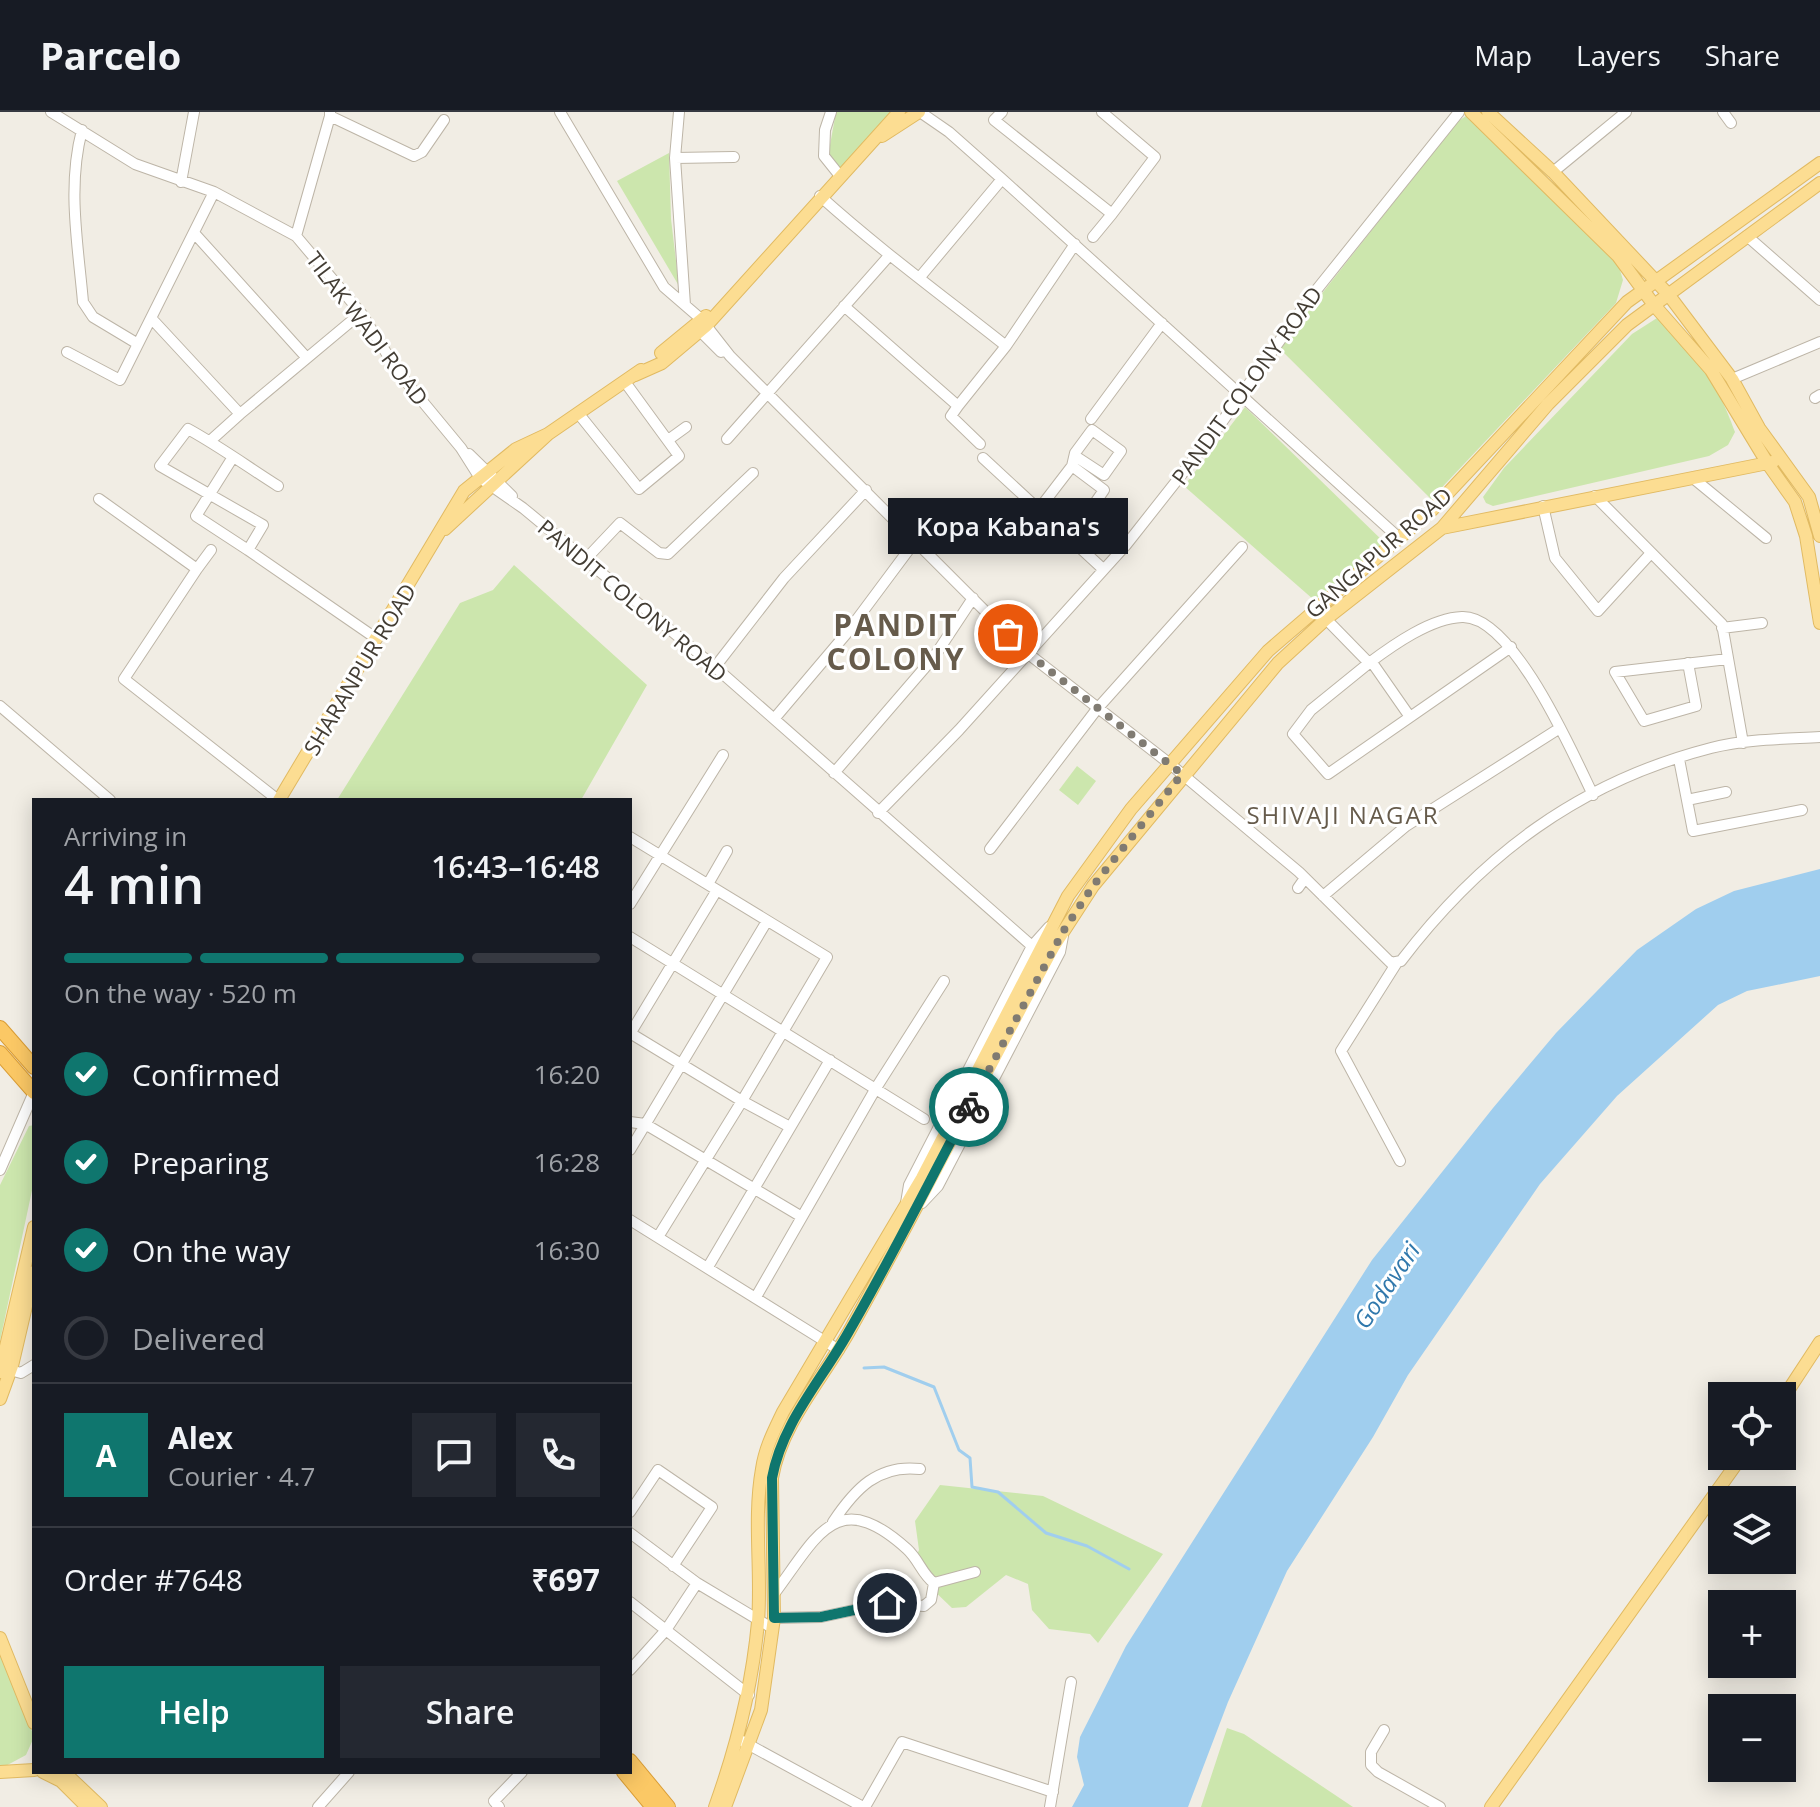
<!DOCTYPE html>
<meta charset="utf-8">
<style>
:root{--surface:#171b24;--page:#242831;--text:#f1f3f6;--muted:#9ea1a6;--line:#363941;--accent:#0f766e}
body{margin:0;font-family:"Open Sans",sans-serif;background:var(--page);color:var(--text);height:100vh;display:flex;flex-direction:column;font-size:30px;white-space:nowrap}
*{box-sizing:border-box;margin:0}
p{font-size:26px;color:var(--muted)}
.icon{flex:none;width:44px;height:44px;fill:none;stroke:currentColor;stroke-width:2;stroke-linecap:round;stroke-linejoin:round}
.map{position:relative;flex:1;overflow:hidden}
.panel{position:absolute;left:32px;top:686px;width:600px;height:976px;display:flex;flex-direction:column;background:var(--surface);border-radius:0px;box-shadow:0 4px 20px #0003}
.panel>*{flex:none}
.buttons{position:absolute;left:1708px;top:1270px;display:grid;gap:16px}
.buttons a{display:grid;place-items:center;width:88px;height:88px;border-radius:0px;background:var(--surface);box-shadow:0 4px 20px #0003;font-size:40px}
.pin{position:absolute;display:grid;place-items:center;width:68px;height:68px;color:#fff;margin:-34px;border:4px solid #fff;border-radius:50%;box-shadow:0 2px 8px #0007}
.courier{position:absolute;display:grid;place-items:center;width:80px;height:80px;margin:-40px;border:6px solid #0f766e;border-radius:50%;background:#fff;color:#222;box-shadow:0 2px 10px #0007}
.bubble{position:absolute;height:56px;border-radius:0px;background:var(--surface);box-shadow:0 4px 20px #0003;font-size:26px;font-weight:600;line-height:56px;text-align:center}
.head em{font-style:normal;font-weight:600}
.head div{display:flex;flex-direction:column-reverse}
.head{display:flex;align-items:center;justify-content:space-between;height:136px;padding:0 32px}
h1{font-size:52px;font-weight:600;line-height:60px}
.bar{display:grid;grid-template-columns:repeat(4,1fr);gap:12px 8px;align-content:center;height:96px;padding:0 32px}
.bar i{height:10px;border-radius:6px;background:var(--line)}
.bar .selected{background:var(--accent)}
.bar p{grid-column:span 4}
.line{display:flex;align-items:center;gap:20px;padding:0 32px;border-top:2px solid var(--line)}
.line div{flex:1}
.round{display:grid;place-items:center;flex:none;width:84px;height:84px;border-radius:0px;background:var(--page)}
ol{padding:0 32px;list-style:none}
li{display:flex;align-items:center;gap:24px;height:88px}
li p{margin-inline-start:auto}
li .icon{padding:8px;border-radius:50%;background:var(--accent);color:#fff;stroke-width:4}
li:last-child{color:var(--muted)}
li i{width:44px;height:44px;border:4px solid var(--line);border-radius:50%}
.cta{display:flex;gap:16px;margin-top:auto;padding:16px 32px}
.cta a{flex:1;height:92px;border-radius:0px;background:var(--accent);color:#fff;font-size:32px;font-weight:600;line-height:92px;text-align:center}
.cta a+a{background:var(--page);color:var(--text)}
header{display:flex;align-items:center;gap:48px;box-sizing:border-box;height:112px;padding:0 40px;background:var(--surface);border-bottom:2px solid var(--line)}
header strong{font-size:38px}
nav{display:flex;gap:44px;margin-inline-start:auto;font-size:28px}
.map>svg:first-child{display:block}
.green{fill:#cce6ad}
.water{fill:#a0ceee}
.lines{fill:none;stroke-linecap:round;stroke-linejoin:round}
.stream{stroke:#a0ceee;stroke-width:3}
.minor-casing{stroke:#bdb5a7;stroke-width:12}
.major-casing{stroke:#e1ba62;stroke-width:14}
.highway-casing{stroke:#da9d35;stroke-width:16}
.minor{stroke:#fff;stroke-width:10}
.major{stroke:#fcdd92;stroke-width:12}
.highway{stroke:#fbc865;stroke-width:14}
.done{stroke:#807b72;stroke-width:8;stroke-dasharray:0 14.4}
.route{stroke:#0f766e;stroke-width:10}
.labels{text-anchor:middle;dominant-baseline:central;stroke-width:6;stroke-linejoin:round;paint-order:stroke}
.street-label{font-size:22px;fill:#433d34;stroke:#fff}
.neighbourhood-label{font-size:24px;letter-spacing:2px;fill:#665b4b;stroke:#fff}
.water-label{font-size:24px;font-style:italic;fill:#3078ac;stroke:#fff}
.district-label{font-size:30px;font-weight:bold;letter-spacing:2px;fill:#665b4b;stroke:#fff}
</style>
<header>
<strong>Parcelo</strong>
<nav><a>Map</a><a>Layers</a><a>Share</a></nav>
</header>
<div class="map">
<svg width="1820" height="1695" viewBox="0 0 1820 1695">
<rect width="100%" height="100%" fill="#f1ede4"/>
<path class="green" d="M836 0H892L839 58 828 44Z
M1469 2 1617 148 1623 168 1616 191 1431 387 1279 236 1457 10Z
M669 41 671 107 679 174 617 69Z
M1657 206C1690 219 1724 287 1735 320L1728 333 1709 344 1493 394 1486 391 1483 385 1504 356 1632 222Z
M1245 295 1387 433 1314 488 1184 374Z
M514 453 647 573 581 688H337L460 491 493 478Z
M1077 654 1096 669 1078 693 1059 678Z
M34 1013V1069L0 1229V1073L29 1014Z
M940 1373 1043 1384 1163 1442 1098 1531 1090 1522 1049 1517 1032 1498 1028 1472 1006 1463 966 1495 952 1496 928 1473 913 1451 919 1438 915 1409Z
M0 1530 34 1625 26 1643 0 1657Z
M1227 1616 1244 1622 1353 1695H1201Z"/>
<path class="water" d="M1820 757V864L1747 879 1718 893 1617 984 1540 1072 1408 1263 1373 1325 1287 1459 1228 1590 1188 1695H1072L1084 1673 1077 1645 1080 1625 1126 1534 1372 1148 1493 996 1556 921 1637 838 1696 797 1734 779Z"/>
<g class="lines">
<path class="stream" d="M864 1256 884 1255 934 1275 959 1338 970 1346 972 1375 998 1380 1046 1421 1087 1434 1129 1457"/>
<g class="minor-casing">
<path id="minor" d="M51 0 135 52 214 80 296 124 361 201 399 261 461 336 480 366 523 396 715 555 1032 834
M330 0V4L414 44 422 40 444 8
M560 0 664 175 701 207 730 244 1026 540 1170 652 1299 760 1391 851 1401 849C1482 743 1579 670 1711 636 1746 627 1784 627 1820 625
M679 0 675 46 685 193
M831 0 825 18 824 44 840 64
M920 0 949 20 1002 67 1399 426
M1002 0 994 8 1112 102 1155 45 1102 0
M1723 0 1731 11
M82 18C67 75 78 132 83 190L93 205 138 232
M675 46 734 45
M1553 60 1626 0
M181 70 194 0
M820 84C880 138 943 184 1006 234L958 294 844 194
M195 122 306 245
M296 124 330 4
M1747 124 1820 188
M1093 125 1112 102
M920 165 1002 67
M151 206 240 302 361 201
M696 215 721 240
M1006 234 1075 132
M67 240 120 268 214 80
M1732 267 1820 230
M1815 286 1820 283
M958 294 951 304 980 332
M578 301 639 377 679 344 625 270
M1091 307 1162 211
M727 327 888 145
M668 328 686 315
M210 329 240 302
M469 342 512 384
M233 345 196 404 248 438 263 413 160 354 188 317C219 334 248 355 278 374
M983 346 1103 457
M1072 354 1104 378 1079 414
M1693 366 1766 426
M1595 384 1722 512 1743 631
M99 387 197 457 124 567 278 688
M1543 394 1555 446 1598 499 1651 441
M1039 397 1072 354 1075 341 1092 318 1121 339 1104 363 1075 344
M1050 399 1074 417
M248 438 377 527
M585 448 620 411 659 441 668 442 753 361
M197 457 211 438
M1326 507 1369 551C1393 533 1431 506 1462 505 1513 503 1573 642 1593 683
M1722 516 1762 511
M1371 549 1410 605
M1369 551 1311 598 1293 622 1328 662 1511 535
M1688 551 1696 594 1644 609 1615 560 1728 547
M715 555 784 466 866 378
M0 594 110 688
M774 607 846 522 916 428
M1679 647 1693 719 1802 698
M834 661 934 545 973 486
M1687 688 1726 680
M878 701 959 618 1126 433 1212 324 1310 186 1459 0
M630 725 827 845 742 989 790 1015
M990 737 1097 597 1242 435
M708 772 727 739
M1298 776 1305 766
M1323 784 1406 714 1560 616
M630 792 723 643
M630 825 924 1007
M1396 852 1341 939 1400 1049
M630 921 742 989 658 1125
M630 922 717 778
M630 1010 645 1012 802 1105
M630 1038 767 809
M0 1058 34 980
M906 1091 909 1073 1032 834 1049 815
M922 1091 938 1074 1060 840 1063 824
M630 1108 839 1238
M708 1155 830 948
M756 1185 876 976 944 869
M3 1256 21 1261 34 1253
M630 1400 658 1358 712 1395 673 1454
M833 1410C855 1377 878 1352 920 1357
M630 1421 697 1471
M774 1482C817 1425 836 1373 907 1437 919 1448 922 1462 934 1471L975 1460
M630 1490 749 1583
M774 1506 821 1505 887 1491 924 1494 931 1488 934 1471
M630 1558 666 1518 697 1471 772 1516
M1384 1618 1371 1640V1653L1378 1660 1440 1695
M742 1629 863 1695
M318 1695 349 1660
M499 1695 494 1689 522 1660
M865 1695 902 1630 1053 1680
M1050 1695 1071 1570"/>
</g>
<g class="major-casing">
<path id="major" d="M1471 0 1618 144 1654 193 1711 258 1768 352 1795 390 1806 424 1820 511
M1488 0 1553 60 1668 182 1732 267 1759 316 1809 385 1820 424
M882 24 919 0
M661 241 706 204
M635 263 662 251 706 214 899 0
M1442 416 1773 350
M445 417 548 322 641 258
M279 688 464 379 516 337 548 322
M0 1260 34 1115
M0 1287 12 1254 34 1160
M1782 1288 1820 1230
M0 1526 34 1611
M0 1660 34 1658
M43 1660 61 1669 87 1695
M64 1660 101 1695
M715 1695C737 1634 752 1576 758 1510 762 1460 753 1407 762 1357 765 1336 774 1319 783 1300L922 1066 1068 784 1131 697 1268 539 1432 398 1627 190 1820 51
M725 1695 761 1598 774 1506 772 1366C782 1309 824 1266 851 1216 921 1090 985 961 1054 834L1093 774 1278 551 1326 507 1442 416 1548 292 1627 213 1820 71
M1491 1695 1742 1344"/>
</g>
<g class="highway-casing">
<path id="highway" d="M0 916 34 955
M0 941 34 980
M630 1649 668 1695
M624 1660 653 1695"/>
</g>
<use href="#minor" class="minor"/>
<use href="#major" class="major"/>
<use href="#highway" class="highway"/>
</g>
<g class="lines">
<path class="done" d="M969 995 1064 818 1093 774 1182 662 1026 540 1008 522"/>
<path class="route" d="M887 1491 821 1505 774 1506 772 1366C782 1311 821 1269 848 1221 891 1147 929 1070 969 995"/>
</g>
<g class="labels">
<g class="street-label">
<text transform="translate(368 216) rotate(53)">TILAK WADI ROAD</text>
<text transform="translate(1246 273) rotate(-54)">PANDIT COLONY ROAD</text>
<text transform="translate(1378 440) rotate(-41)">GANGAPUR ROAD</text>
<text transform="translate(633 488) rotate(40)">PANDIT COLONY ROAD</text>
<text transform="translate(359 557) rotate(-59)">SHARANPUR ROAD</text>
</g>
<g class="neighbourhood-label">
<text x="1343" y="702">SHIVAJI NAGAR</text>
</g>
<g class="water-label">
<text transform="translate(1386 1173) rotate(-56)">Godavari</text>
</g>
<g class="district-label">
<text x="896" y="512">PANDIT<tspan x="896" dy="34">COLONY</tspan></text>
</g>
</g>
</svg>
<div class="buttons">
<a><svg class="icon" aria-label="locate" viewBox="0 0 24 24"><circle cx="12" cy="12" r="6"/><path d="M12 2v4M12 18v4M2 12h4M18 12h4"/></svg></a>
<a><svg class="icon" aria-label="layers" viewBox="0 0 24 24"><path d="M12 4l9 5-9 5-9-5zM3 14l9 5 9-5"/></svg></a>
<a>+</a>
<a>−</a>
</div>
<div class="pin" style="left:1008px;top:522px;background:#ea580c"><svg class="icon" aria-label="bag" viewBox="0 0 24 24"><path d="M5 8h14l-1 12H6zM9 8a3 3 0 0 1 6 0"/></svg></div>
<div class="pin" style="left:887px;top:1491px;background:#1f2937"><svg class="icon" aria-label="home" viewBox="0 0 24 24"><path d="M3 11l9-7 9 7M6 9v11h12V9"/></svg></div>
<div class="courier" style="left:969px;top:995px"><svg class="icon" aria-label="bike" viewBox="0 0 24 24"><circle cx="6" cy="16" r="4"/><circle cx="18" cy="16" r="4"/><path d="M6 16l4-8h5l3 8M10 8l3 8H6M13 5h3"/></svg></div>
<div class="bubble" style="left:888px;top:386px;width:240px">Kopa Kabana's</div>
<section class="panel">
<div class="head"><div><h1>4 min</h1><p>Arriving in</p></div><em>16:43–16:48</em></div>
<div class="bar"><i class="selected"></i><i class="selected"></i><i class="selected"></i><i></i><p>On the way · 520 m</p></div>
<ol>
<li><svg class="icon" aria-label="check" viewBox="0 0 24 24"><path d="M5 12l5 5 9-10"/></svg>Confirmed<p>16:20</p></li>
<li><svg class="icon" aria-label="check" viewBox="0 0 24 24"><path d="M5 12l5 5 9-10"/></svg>Preparing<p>16:28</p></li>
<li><svg class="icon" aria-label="check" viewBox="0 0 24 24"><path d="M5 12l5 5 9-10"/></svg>On the way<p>16:30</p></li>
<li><i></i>Delivered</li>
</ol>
<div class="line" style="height:144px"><b class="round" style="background:var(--accent);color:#fff">A</b><div><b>Alex</b><p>Courier · 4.7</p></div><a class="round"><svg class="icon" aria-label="chat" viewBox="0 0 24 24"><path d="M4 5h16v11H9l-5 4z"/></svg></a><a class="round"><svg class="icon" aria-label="phone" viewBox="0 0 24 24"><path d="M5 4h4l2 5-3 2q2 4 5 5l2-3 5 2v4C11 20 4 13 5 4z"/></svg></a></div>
<div class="line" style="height:104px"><div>Order #7648</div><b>₹697</b></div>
<div class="cta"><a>Help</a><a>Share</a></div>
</section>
</div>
